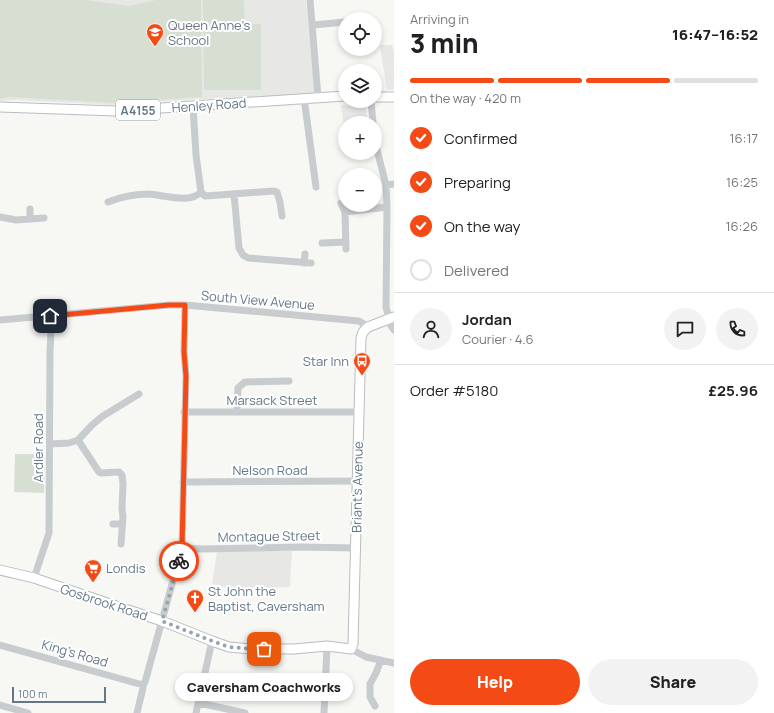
<!DOCTYPE html>
<meta charset="utf-8">
<style>
:root{--surface:#fff;--page:#f2f2f2;--text:#202124;--muted:#757577;--line:#e0e0e0;--accent:#f44b16}
body{margin:0;font-family:Manrope,sans-serif;background:var(--page);color:var(--text);height:100vh;display:flex;flex-direction:column;font-size:15px;white-space:nowrap}
*{box-sizing:border-box;margin:0}
p{font-size:13px;color:var(--muted)}
.icon{flex:none;width:22px;height:22px;fill:none;stroke:currentColor;stroke-width:2;stroke-linecap:round;stroke-linejoin:round}
.map{position:relative;flex:1;overflow:hidden}
.details{display:flex;flex-direction:column;background:var(--surface);width:380px}
.details>*{flex:none}
.buttons{position:absolute;left:338px;top:12px;display:grid;gap:8px}
.buttons a{display:grid;place-items:center;width:44px;height:44px;border-radius:50%;background:var(--surface);box-shadow:0 2px 6px #0003;font-size:20px}
.scale{position:absolute;left:12px;bottom:10px;width:94px;box-sizing:border-box;padding-left:4px;border:2px solid #637787;border-top:0;font-size:11px;line-height:14px;white-space:nowrap;color:#637787;-webkit-text-stroke:3px #fff;paint-order:stroke}
.pin{position:absolute;display:grid;place-items:center;width:34px;height:34px;color:#fff;margin:-17px;border-radius:8px;box-shadow:0 2px 6px #0006}
.courier{position:absolute;display:grid;place-items:center;width:40px;height:40px;margin:-20px;border:3px solid #f44b16;border-radius:50%;background:#fff;color:#222;box-shadow:0 1px 5px #0007}
.bubble{position:absolute;height:28px;border-radius:14px;background:var(--surface);box-shadow:0 2px 6px #0003;font-size:13px;font-weight:800;line-height:28px;text-align:center}
.overview em{font-style:normal;font-weight:800}
.overview div{display:flex;flex-direction:column-reverse}
.overview{display:flex;align-items:center;justify-content:space-between;height:68px;padding:0 16px}
h1{font-size:26px;font-weight:800;line-height:30px}
.bar{display:grid;grid-template-columns:repeat(4,1fr);gap:6px 4px;align-content:center;height:48px;padding:0 16px}
.bar i{height:5px;border-radius:3px;background:var(--line)}
.bar .active{background:var(--accent)}
.bar p{grid-column:span 4}
.line{display:flex;align-items:center;gap:10px;padding:0 16px;border-top:1px solid var(--line)}
.line div{flex:1}
.round{display:grid;place-items:center;flex:none;width:42px;height:42px;border-radius:21px;background:var(--page)}
ol{padding:0 16px;list-style:none}
li{display:flex;align-items:center;gap:12px;height:44px}
li p{margin-inline-start:auto}
li .icon{padding:4px;border-radius:50%;background:var(--accent);color:#fff;stroke-width:4}
li:last-child{color:var(--muted)}
li i{width:22px;height:22px;border:2px solid var(--line);border-radius:50%}
.cta{display:flex;gap:8px;margin-top:auto;padding:8px 16px}
.cta a{flex:1;height:46px;border-radius:24px;background:var(--accent);color:#fff;font-size:16px;font-weight:800;line-height:46px;text-align:center}
.cta a+a{background:var(--page);color:var(--text)}
main{display:flex;flex:1;min-height:0}
.map>svg:first-child{display:block}
.built{fill:#e7e8e6}
.green{fill:#d7dfd3}
.lines{fill:none;stroke-linecap:round;stroke-linejoin:round}
.major-casing{stroke:#b9bdc1;stroke-width:11}
.minor{stroke:#c9cccf;stroke-width:7}
.major{stroke:#fff;stroke-width:9}
.done{stroke:#97a4ad;stroke-width:4;stroke-dasharray:0 7.2}
.route{stroke:#f44b16;stroke-width:5}
.labels{text-anchor:middle;dominant-baseline:central;stroke-width:4;stroke-linejoin:round;paint-order:stroke}
.shield{fill:#fff;stroke:#92a0ab;stroke-width:1}
.shield-label{font-size:12px;font-weight:bold;fill:#637787}
.poi-label{font-size:13px;fill:#637787;stroke:#fff;text-anchor:start}
.street-label{font-size:13px;fill:#637787;stroke:#fff}
</style>
<main>
<div class="map">
<svg width="394" height="713" viewBox="0 0 394 713">
<rect width="100%" height="100%" fill="#f7f7f3"/>
<path class="built" d="M0 0H306L315 94 202 99 113 105 14 100 0 101Z
M380 45H392L394 51V90H387Z
M341 105 366 106 368 123H345V135Z
M217 551H292L290 587 232 589 212 584Z"/>
<path class="green" d="M0 0H86L129 6 156 0H201L202 97 111 103 9 97 0 99Z
M203 0H244L245 24H261V90H204Z
M15 454H45L44 493 14 492Z"/>
<g class="lines">
<g class="major-casing">
<path id="major" d="M375 97H394
M0 107 116 111 345 96
M0 570 34 578 116 606 162 621 212 641 229 647 252 649H294L327 646 351 649 353 644 361 338 363 332 368 327 394 317"/>
</g>
<path class="minor" d="M310 0 318 97
M313 25 345 22
M304 98 316 187
M371 101 373 123
M193 106 196 155 201 192 205 196 274 191 277 192 280 202 282 216
M375 142 386 185 387 207 386 307 391 326 394 330
M386 185 394 184
M234 194 239 248 243 255 248 258 311 263
M108 202C121 197 135 194 149 194 163 195 191 204 201 192
M341 203 345 212 387 207
M30 209V218
M345 212 346 249
M0 217 16 220 44 218
M322 243 346 242
M304 263 305 254
M0 320 169 305H185L359 321 368 327
M184 412H359
M237 412 238 388 245 382 289 381
M78 440 99 472 101 473 119 472 122 475 123 484 122 508 123 517 121 544
M50 444 69 443 78 440 92 425 103 416 139 394
M183 482 357 481
M113 524H122
M182 548 203 549 300 547 356 548
M34 578 49 533 50 352 51 331 50 316
M0 645 143 685
M351 649 366 657 394 663
M199 703 245 713
M0 705 28 713
M375 706 370 697V684L376 673 381 660
M137 713 143 688V685L145 682 182 548 186 376 184 352 185 305
M196 713 212 641
M324 713 327 646"/>
<use href="#major" class="major"/>
</g>
<g class="lines">
<path class="done" d="M179 561 162 621 212 641 229 647 252 649H264"/>
<path class="route" d="M50 316 169 305H185L184 352 186 376 182 548 179 561"/>
</g>
<defs>
<g id="school-pin" transform="scale(0.9)"><path d="M0 17L-7.5 6A9.5 9.5 0 1 1 7.5 6Z" fill="#f44b16" stroke="#fff"/><path d="M0-5L7-2L0 1L-7-2ZM-4 1L0 2.5L4 1V4Q0 6-4 4Z" fill="#fff"/></g>
<g id="bus-pin" transform="scale(0.9)"><path d="M0 17L-7.5 6A9.5 9.5 0 1 1 7.5 6Z" fill="#f44b16" stroke="#fff"/><path d="M-5-6H5V4H4V6H2V4H-2V6H-4V4H-5ZM-3.5-4V0h7V-4ZM-3.5 1.2v1.5H-2V1.2ZM2 1.2v1.5H3.5V1.2Z" fill="#fff"/></g>
<g id="supermarket-pin" transform="scale(0.9)"><path d="M0 17L-7.5 6A9.5 9.5 0 1 1 7.5 6Z" fill="#f44b16" stroke="#fff"/><path d="M-6-5.5h2.5l.6 2H6L4.5 2H-2.5L-4.4-4H-6ZM-1.5 3.2a1.3 1.3 0 1 0 .1 0ZM3 3.2a1.3 1.3 0 1 0 .1 0Z" fill="#fff"/></g>
<g id="church-pin" transform="scale(0.9)"><path d="M0 17L-7.5 6A9.5 9.5 0 1 1 7.5 6Z" fill="#f44b16" stroke="#fff"/><path d="M-1.2-6h2.4v3.5h3.3v2.4h-3.3V6h-2.4V-.1h-3.3v-2.4h3.3Z" fill="#fff"/></g>
</defs>
<g fill-rule="evenodd">
<use href="#school-pin" x="155" y="32"/>
<use href="#bus-pin" x="362" y="361"/>
<use href="#supermarket-pin" x="93" y="568"/>
<use href="#church-pin" x="195" y="598"/>
</g>
<g class="labels">
<rect class="shield" x="116" y="100" width="44" height="20" rx="3"/>
<g class="shield-label">
<text x="138" y="110">A4155</text>
</g>
<g class="poi-label">
<text x="168" y="25">Queen Anne's<tspan x="168" dy="15">School</tspan></text>
<text x="349" y="361" text-anchor="end">Star Inn</text>
<text x="106" y="568">Londis</text>
<text x="208" y="591">St John the<tspan x="208" dy="15">Baptist, Caversham</tspan></text>
</g>
<g class="street-label">
<text transform="translate(209 105) rotate(-4)">Henley Road</text>
<text transform="translate(258 300) rotate(5)">South View Avenue</text>
<text x="272" y="400">Marsack Street</text>
<text transform="translate(38 448) rotate(-90)">Ardler Road</text>
<text x="270" y="470">Nelson Road</text>
<text transform="translate(357 487) rotate(-89)">Briant's Avenue</text>
<text transform="translate(269 536) rotate(-1)">Montague Street</text>
<text transform="translate(104 602) rotate(18)">Gosbrook Road</text>
<text transform="translate(75 653) rotate(16)">King's Road</text>
</g>
</g>
</svg>
<div class="buttons">
<a><svg class="icon" aria-label="locate" viewBox="0 0 24 24"><circle cx="12" cy="12" r="6"/><path d="M12 2v4M12 18v4M2 12h4M18 12h4"/></svg></a>
<a><svg class="icon" aria-label="layers" viewBox="0 0 24 24"><path d="M12 4l9 5-9 5-9-5zM3 14l9 5 9-5"/></svg></a>
<a>+</a>
<a>−</a>
</div>
<div class="scale">100 m</div>
<div class="pin" style="left:264px;top:649px;background:#ea580c"><svg class="icon" aria-label="bag" viewBox="0 0 24 24"><path d="M5 8h14l-1 12H6zM9 8a3 3 0 0 1 6 0"/></svg></div>
<div class="pin" style="left:50px;top:316px;background:#1f2937"><svg class="icon" aria-label="home" viewBox="0 0 24 24"><path d="M3 11l9-7 9 7M6 9v11h12V9"/></svg></div>
<div class="courier" style="left:179px;top:561px"><svg class="icon" aria-label="bike" viewBox="0 0 24 24"><circle cx="6" cy="16" r="4"/><circle cx="18" cy="16" r="4"/><path d="M6 16l4-8h5l3 8M10 8l3 8H6M13 5h3"/></svg></div>
<div class="bubble" style="left:175px;top:673px;width:178px">Caversham Coachworks</div>
</div>
<section class="details">
<div class="overview"><div><h1>3 min</h1><p>Arriving in</p></div><em>16:47–16:52</em></div>
<div class="bar"><i class="active"></i><i class="active"></i><i class="active"></i><i></i><p>On the way · 420 m</p></div>
<ol>
<li><svg class="icon" aria-label="check" viewBox="0 0 24 24"><path d="M5 12l5 5 9-10"/></svg>Confirmed<p>16:17</p></li>
<li><svg class="icon" aria-label="check" viewBox="0 0 24 24"><path d="M5 12l5 5 9-10"/></svg>Preparing<p>16:25</p></li>
<li><svg class="icon" aria-label="check" viewBox="0 0 24 24"><path d="M5 12l5 5 9-10"/></svg>On the way<p>16:26</p></li>
<li><i></i>Delivered</li>
</ol>
<div class="line" style="height:72px"><a class="round"><svg class="icon" aria-label="person" viewBox="0 0 24 24"><circle cx="12" cy="8" r="4"/><path d="M4 21q1-7 8-7t8 7"/></svg></a><div><b>Jordan</b><p>Courier · 4.6</p></div><a class="round"><svg class="icon" aria-label="chat" viewBox="0 0 24 24"><path d="M4 5h16v11H9l-5 4z"/></svg></a><a class="round"><svg class="icon" aria-label="phone" viewBox="0 0 24 24"><path d="M5 4h4l2 5-3 2q2 4 5 5l2-3 5 2v4C11 20 4 13 5 4z"/></svg></a></div>
<div class="line" style="height:52px"><div>Order #5180</div><b>£25.96</b></div>
<div class="cta"><a>Help</a><a>Share</a></div>
</section>
</main>
